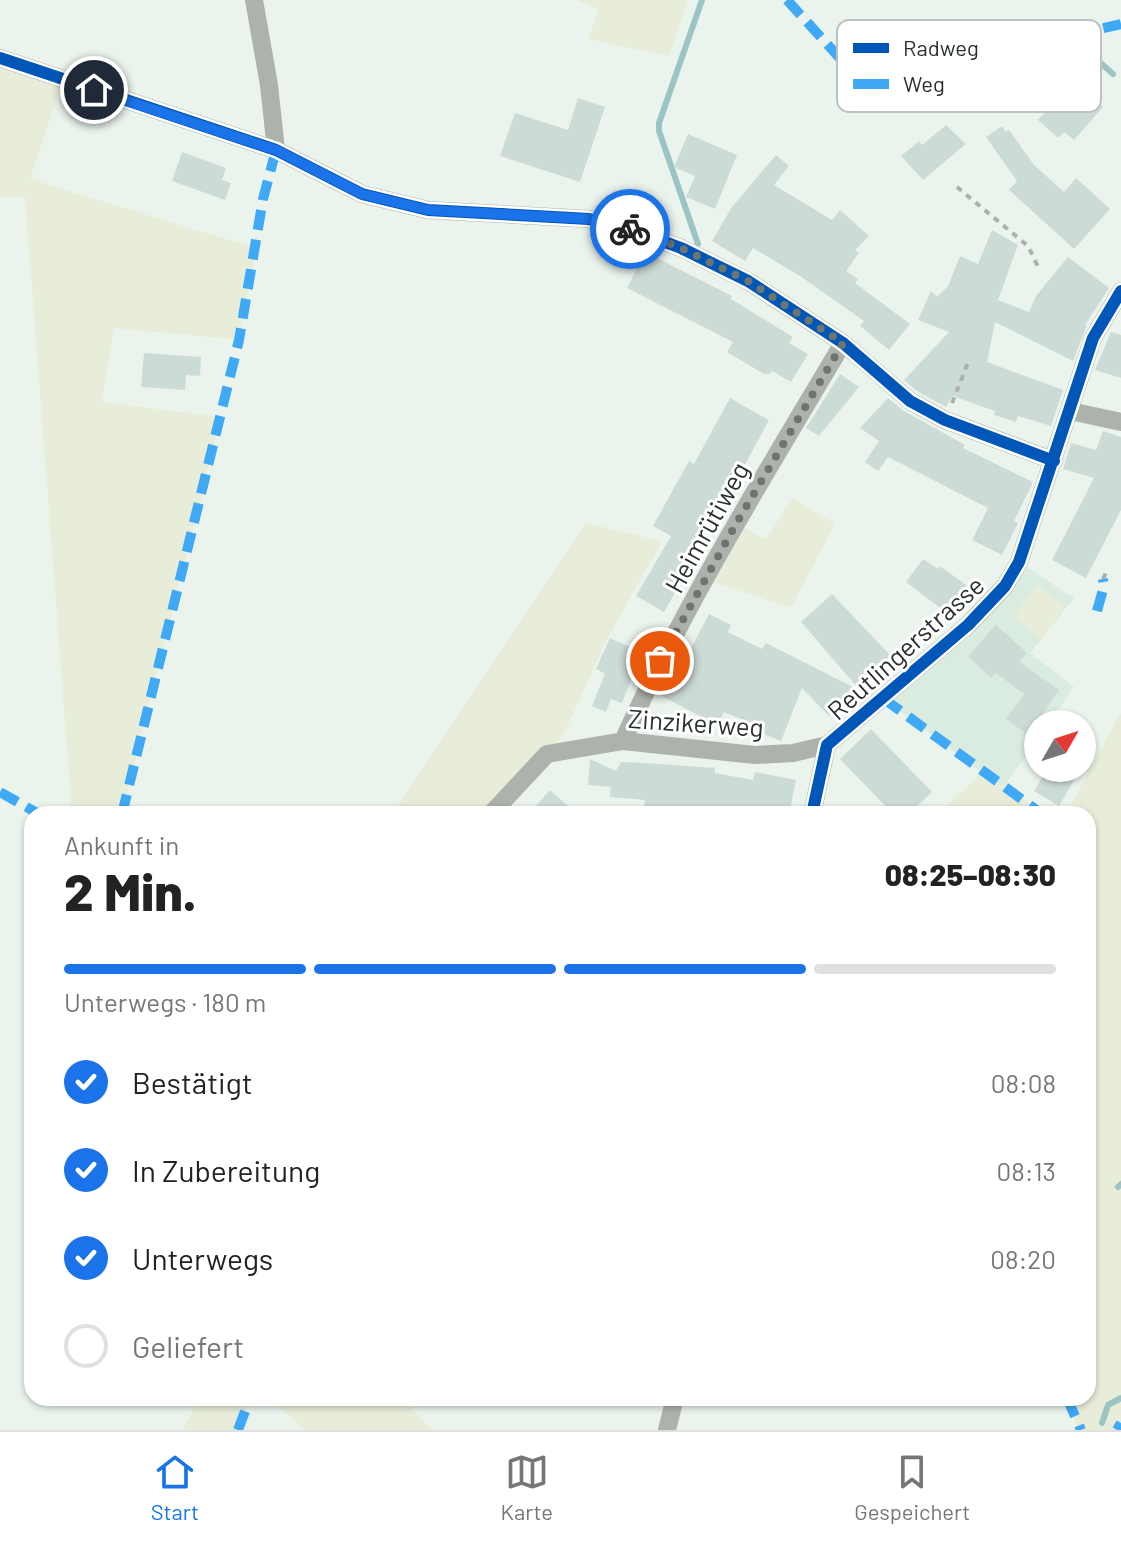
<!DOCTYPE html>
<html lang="de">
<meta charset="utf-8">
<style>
:root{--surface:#fff;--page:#f6f6f6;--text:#222;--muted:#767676;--line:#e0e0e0;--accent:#1a73e8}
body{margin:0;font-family:Barlow,sans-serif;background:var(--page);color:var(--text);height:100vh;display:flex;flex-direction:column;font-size:30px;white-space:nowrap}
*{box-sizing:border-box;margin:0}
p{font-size:26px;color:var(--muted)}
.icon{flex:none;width:44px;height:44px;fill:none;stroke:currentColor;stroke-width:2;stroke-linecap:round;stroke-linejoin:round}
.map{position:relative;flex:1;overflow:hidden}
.sheet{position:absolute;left:24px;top:806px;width:1072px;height:600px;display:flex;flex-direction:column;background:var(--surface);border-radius:24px;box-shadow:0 2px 6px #0004}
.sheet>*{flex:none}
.needle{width:52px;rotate:51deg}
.tools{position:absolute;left:1024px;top:710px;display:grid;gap:16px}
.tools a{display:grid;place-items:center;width:72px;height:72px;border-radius:50%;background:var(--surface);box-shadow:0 2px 6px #0004;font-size:40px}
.pin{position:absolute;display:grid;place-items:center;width:68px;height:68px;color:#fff;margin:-34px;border:4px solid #fff;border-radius:50%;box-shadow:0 2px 8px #0007}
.courier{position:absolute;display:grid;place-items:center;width:80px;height:80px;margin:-40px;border:6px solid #1a73e8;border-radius:50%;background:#fff;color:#222;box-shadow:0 2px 10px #0007}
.head em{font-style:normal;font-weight:800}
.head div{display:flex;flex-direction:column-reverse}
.head{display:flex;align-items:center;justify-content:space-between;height:136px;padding:0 40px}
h1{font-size:52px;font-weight:800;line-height:60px}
.bar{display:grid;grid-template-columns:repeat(4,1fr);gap:12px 8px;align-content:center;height:96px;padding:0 40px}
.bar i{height:10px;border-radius:6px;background:var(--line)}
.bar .current{background:var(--accent)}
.bar p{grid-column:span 4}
ol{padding:0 40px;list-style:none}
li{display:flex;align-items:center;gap:24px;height:88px}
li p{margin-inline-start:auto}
li .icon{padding:8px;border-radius:50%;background:var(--accent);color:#fff;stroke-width:4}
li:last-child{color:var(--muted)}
li i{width:44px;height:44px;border:4px solid var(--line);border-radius:50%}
.tab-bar{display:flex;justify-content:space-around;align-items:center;height:112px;border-top:2px solid var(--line);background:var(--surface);font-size:22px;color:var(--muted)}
.tab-bar a{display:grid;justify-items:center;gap:4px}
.tab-bar .current{color:var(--accent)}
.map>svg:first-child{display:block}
.built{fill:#daebdf}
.green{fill:#e8edda}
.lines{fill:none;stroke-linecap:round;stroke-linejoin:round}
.stream{stroke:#9cc4c5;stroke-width:6}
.building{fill:#cddbd6}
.path{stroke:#adb0ad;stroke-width:4;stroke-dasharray:6 6;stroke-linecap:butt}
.street{stroke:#aeb2ad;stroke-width:18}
.quiet{stroke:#3fa9f5;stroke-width:10;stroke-dasharray:20 10;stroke-linecap:butt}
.cycleway-casing{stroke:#fff;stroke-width:17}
.cycleway{stroke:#0057b8;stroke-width:12}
.done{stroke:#6d7570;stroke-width:8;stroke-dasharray:0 14.4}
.route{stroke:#1a73e8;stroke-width:10}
.labels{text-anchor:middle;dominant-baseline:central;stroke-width:6;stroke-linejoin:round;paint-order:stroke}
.street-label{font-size:26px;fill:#2a312c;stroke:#fff}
.key{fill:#fff;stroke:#bfc1c0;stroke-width:2}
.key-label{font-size:22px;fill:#2a312c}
</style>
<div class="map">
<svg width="1121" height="1430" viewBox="0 0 1121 1430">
<rect width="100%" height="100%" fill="#eaf4ed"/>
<path class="built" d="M1019 562 1074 598 1030 653 1074 687 1048 724H1038V739L1003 788 884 699Z"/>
<path class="green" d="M577 0H687V2L669 56 588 39 599 10Z
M0 58 63 80 30 179 256 248 239 340 114 328 102 402 221 417 122 814H72L25 197H0Z
M793 498 835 524 791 608 706 580 736 524 766 539Z
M586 523 662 541 604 645 563 736 491 814H392Z
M1037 585 1065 606 1041 640 1014 616Z
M1121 712V1423L1117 1430H1078L1067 1398H1088V814H1066Z
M982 772 1035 807 1042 814H938Z
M199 1398H250L238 1430H183Z
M269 1398H400L433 1430H305Z"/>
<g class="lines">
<path class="stream" d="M949 39 986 49 1017 43 1043 45 1062 39 1085 49 1113 74
M698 244 659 131V123L702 0
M1118 1187 1121 1184
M1102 1423 1108 1405 1121 1398"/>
</g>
<path class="building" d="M1075 81 1103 107 1074 140 1064 132 1058 138 1038 120Z
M578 98 605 107 580 182 500 156 515 113 568 130Z
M946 125 966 144 923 180 901 156 919 141 922 145Z
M1002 126 1006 132 1009 130 1034 165 1064 192 1076 178 1110 209 1074 249 1009 190 1017 181 986 137Z
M688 134 737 155 715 209 686 197 695 176 674 167Z
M182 152 226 168 222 180 231 183 225 200 172 181Z
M776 155 789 166 774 185 832 220 840 210 869 236 855 250 859 253 846 271 858 279 855 283 910 324 889 350 860 326 864 321 800 276 753 248 745 261 712 241 732 207Z
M992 230 1018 245 998 300 1029 312 1036 296 1068 257 1109 288 1085 325H1087L1073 361 995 322 987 362 1063 390 1051 426 1018 416 1016 422 994 415 995 411 952 396 946 407 917 391 904 380 949 332 918 320 931 291 937 297 948 286 960 256 978 264Z
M645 252 732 296 731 299 793 337 789 343 808 354 791 382 772 371 770 374H764L727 352 733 342 627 288Z
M1111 332 1121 335V378L1095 370Z
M144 353 201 357 200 376 186 375 185 390 141 387Z
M840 374 859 387 819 436 806 428Z
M730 398 769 420 734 485 728 482 679 569 686 573 664 612 636 596 671 536 653 526 689 461 694 464Z
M888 398 904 411 965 445 963 448 1033 482 1014 521 1018 523 1002 555 972 540 988 508 888 457 878 471 865 462 879 441 860 428Z
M1103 431 1121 437V510L1086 578 1052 560 1094 478 1063 469 1071 443 1096 450Z
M923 559 938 569 940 566 973 590 953 618 906 582Z
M832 594 891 656 858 688 801 622Z
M709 614 731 625 728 632 762 649 766 643 857 689 829 716 802 688 781 741 756 731 758 726 724 712 717 725 658 694 677 656 685 660Z
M996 625 1027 653 1019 662 1059 690 1028 735 1006 719 1024 694 996 673 991 678 968 656Z
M610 638 639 651 632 666 636 668 622 703 611 699 606 712 592 706 604 676V673L596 669Z
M871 729 932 792 909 814H893L840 759Z
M590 759 616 771 621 762 647 763 715 768V773L753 780 755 772 796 780 790 810H787L785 814H728L644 806 645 800 610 797 611 787 588 785Z
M1048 768H1081L1059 806 1034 791Z
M550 790 577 814H529Z"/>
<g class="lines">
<path class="path" d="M957 187 1028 246 1040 271
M952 403 969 360
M1103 579 1106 573"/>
<path class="street" d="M254 0 269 85 276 150
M0 58 276 150 362 194 428 210 589 219 630 229 681 248 748 281 843 343 910 401 945 420 1054 461
M1070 411 1121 422
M623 741C685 603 766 473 843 343
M491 814 547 754 623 741 755 755 793 753 827 745
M812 814 827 745 968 625 1005 586 1019 562 1093 338 1121 291
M667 1430 675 1398"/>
<path class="quiet" d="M787 0 847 66 870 76 890 72 926 44 958 32 1091 31 1121 24
M1097 611 1104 586 1103 579
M884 699 1042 814
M0 792 39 814
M122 814 239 340 263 199 276 150
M1067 1398 1081 1430
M238 1430 250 1398
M1117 1430 1121 1423"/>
<g class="cycleway-casing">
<path id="cycleway" d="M0 58 276 150 362 194 428 210 589 219 630 229 681 248 748 281 843 343 910 401 945 420 1054 461
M812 814 827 745 968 625 1005 586 1019 562 1093 338 1121 291"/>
</g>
<use href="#cycleway" class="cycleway"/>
</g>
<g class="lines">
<path class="done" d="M630 229 681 248 748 281 843 343 736 524 660 661"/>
<path class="route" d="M94 90 276 150 362 194 428 210 589 219 630 229"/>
</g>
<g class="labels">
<g class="street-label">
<text transform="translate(706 527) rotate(-61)">Heimrütiweg</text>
<text transform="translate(905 647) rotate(-42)">Reutlingerstrasse</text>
<text transform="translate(696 722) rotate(4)">Zinzikerweg</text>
</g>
</g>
<rect x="837" y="20" width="264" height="92" rx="12" class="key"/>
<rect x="853" y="43" width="36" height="10" fill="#0057b8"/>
<rect x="853" y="79" width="36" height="10" fill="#3fa9f5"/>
<g class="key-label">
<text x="903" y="56">Radweg</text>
<text x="903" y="92">Weg</text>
</g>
</svg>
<div class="tools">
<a><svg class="needle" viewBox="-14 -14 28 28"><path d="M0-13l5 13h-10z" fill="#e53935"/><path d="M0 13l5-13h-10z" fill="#767676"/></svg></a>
</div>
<div class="pin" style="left:660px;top:661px;background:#ea580c"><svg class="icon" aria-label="bag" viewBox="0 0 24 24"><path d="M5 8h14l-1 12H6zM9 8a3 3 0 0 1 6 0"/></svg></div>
<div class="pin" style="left:94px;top:90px;background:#1f2937"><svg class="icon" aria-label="home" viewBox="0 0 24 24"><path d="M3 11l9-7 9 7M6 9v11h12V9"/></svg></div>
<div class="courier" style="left:630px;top:229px"><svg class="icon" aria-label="bike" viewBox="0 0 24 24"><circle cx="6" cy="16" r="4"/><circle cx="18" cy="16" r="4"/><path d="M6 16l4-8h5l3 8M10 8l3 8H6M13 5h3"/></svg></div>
<section class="sheet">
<div class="head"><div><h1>2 Min.</h1><p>Ankunft in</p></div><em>08:25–08:30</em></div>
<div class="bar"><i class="current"></i><i class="current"></i><i class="current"></i><i></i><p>Unterwegs · 180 m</p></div>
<ol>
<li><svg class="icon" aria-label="check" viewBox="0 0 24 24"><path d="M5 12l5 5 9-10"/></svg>Bestätigt<p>08:08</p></li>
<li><svg class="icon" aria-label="check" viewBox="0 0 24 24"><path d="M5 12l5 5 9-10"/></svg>In Zubereitung<p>08:13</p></li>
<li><svg class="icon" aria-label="check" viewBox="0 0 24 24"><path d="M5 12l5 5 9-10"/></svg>Unterwegs<p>08:20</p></li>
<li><i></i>Geliefert</li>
</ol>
</section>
</div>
<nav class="tab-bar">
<a class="current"><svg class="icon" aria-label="home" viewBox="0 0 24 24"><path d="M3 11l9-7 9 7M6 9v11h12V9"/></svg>Start</a>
<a><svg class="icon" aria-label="map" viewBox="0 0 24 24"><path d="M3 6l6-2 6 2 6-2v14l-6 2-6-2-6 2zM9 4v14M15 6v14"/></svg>Karte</a>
<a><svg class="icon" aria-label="saved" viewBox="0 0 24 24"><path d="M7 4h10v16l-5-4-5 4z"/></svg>Gespeichert</a>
</nav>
